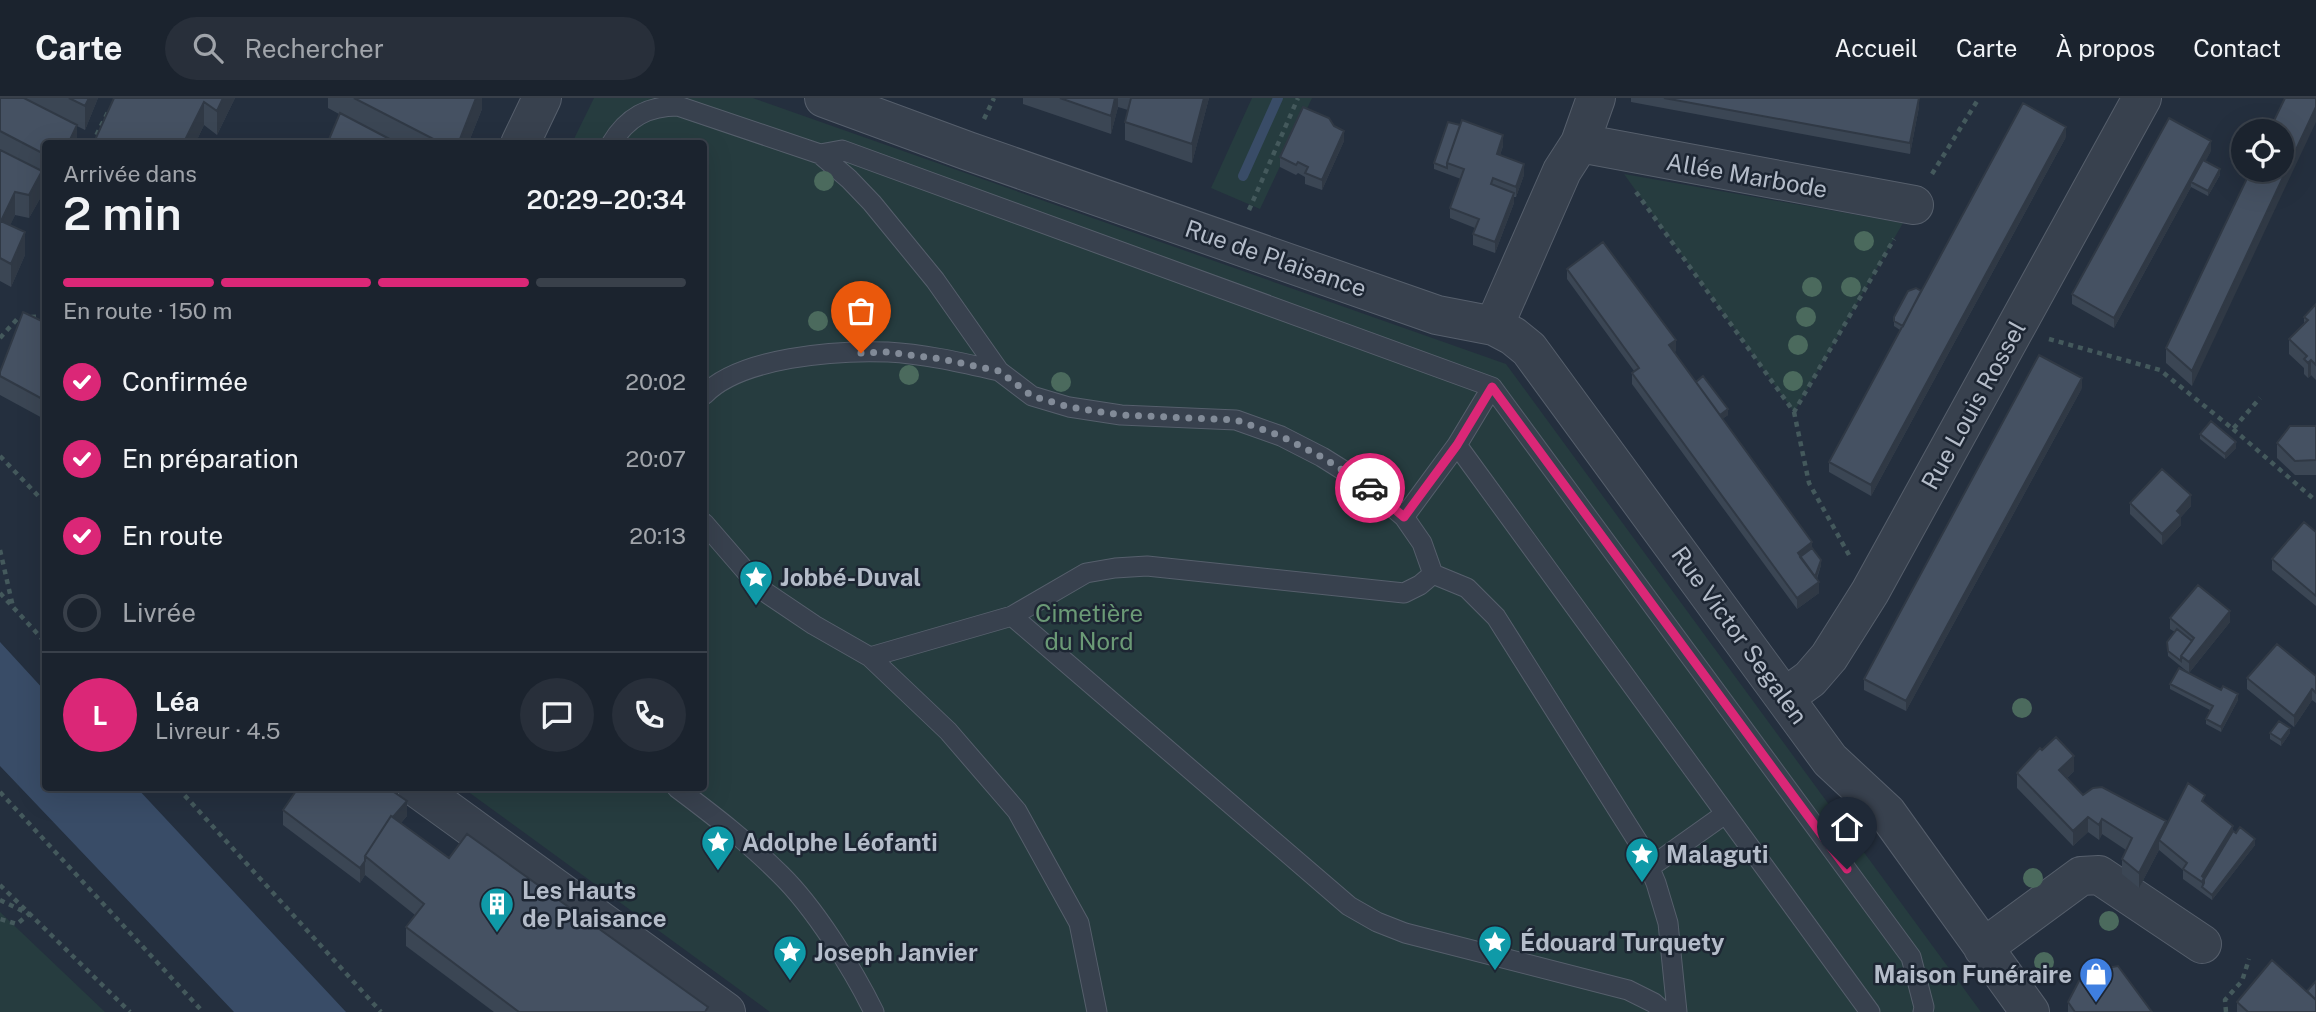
<!DOCTYPE html>
<html lang="fr">
<meta charset="utf-8">
<style>
:root{--surface:#1b232e;--page:#282f3a;--text:#f1f3f6;--muted:#a0a4aa;--line:#39404a;--accent:#db2777}
body{margin:0;font-family:"Public Sans",sans-serif;background:var(--page);color:var(--text);height:100vh;display:flex;flex-direction:column;font-size:26px;white-space:nowrap}
*{box-sizing:border-box;margin:0}
p{font-size:23px;color:var(--muted)}
.icon{flex:none;width:38px;height:38px;fill:none;stroke:currentColor;stroke-width:2;stroke-linecap:round;stroke-linejoin:round}
.map{position:relative;flex:1;overflow:hidden}
.panel{position:absolute;left:42px;top:42px;width:665px;height:651px;display:flex;flex-direction:column;background:var(--surface);border-radius:7px;box-shadow:0 7px 28px #0002,0 0 0 2px var(--line)}
.panel>*{flex:none}
.fabs{position:absolute;left:2231px;top:21px;display:grid;gap:14px}
.fabs a{display:grid;place-items:center;width:63px;height:63px;border-radius:50%;background:var(--surface);box-shadow:0 7px 28px #0002,0 0 0 2px var(--line);font-size:35px}
.pin{position:absolute;display:grid;place-items:center;width:60px;height:60px;color:#fff;margin:-72px -30px;border-radius:50% 50% 50% 0;rotate:-45deg;box-shadow:0 0 7px #0007}
.pin .icon{rotate:45deg}
.courier{position:absolute;display:grid;place-items:center;width:70px;height:70px;margin:-35px;border:5px solid #db2777;border-radius:50%;background:#fff;color:#222;box-shadow:0 2px 9px #0007}
.summary em{font-style:normal;font-weight:600}
.summary div{display:flex;flex-direction:column-reverse}
.summary{display:flex;align-items:center;justify-content:space-between;height:119px;padding:0 21px}
h1{font-size:46px;font-weight:600;line-height:52px}
.bar{display:grid;grid-template-columns:repeat(4,1fr);gap:10px 7px;align-content:center;height:84px;padding:0 21px}
.bar i{height:9px;border-radius:5px;background:var(--line)}
.bar .on{background:var(--accent)}
.bar p{grid-column:span 4}
.line{display:flex;align-items:center;gap:18px;padding:0 21px;border-top:2px solid var(--line)}
.line div{flex:1}
.round{display:grid;place-items:center;flex:none;width:74px;height:74px;border-radius:37px;background:var(--page)}
ol{padding:0 21px;list-style:none}
li{display:flex;align-items:center;gap:21px;height:77px}
li p{margin-inline-start:auto}
li .icon{padding:7px;border-radius:50%;background:var(--accent);color:#fff;stroke-width:4}
li:last-child{color:var(--muted)}
li i{width:38px;height:38px;border:4px solid var(--line);border-radius:50%}
header{display:flex;align-items:center;gap:42px;box-sizing:border-box;height:98px;padding:0 35px;background:var(--surface);border-bottom:2px solid var(--line)}
header strong{font-size:33px}
nav{display:flex;gap:38px;margin-inline-start:auto;font-size:24px}
.search{width:490px;height:63px;background:var(--page);display:flex;align-items:center;gap:18px;box-sizing:border-box;padding:0 24px;border-radius:38px;color:var(--muted);font-size:26px}
.map>svg:first-child{display:block}
.green{fill:#263c3f}
.water{fill:#394c67}
.lines{fill:none;stroke-linecap:round;stroke-linejoin:round}
.stream{stroke:#394c67;stroke-width:10}
.lane-casing{stroke:#565f6c;stroke-width:21}
.street-casing{stroke:#565f6c;stroke-width:40}
.path{stroke:#44595c;stroke-width:4.5;stroke-dasharray:5 5;stroke-linecap:butt}
.lane{stroke:#38414e;stroke-width:19}
.street{stroke:#38414e;stroke-width:38}
.tree{fill:#4b6a5d}
.wall{fill:#3b4654}
.shaded-wall{fill:#303945}
.building{fill:#455162;stroke:#303945;stroke-width:2}
.done{stroke:#828b98;stroke-width:7;stroke-dasharray:0 12.6}
.route{stroke:#db2777;stroke-width:9}
.labels{text-anchor:middle;dominant-baseline:central;stroke-width:5;stroke-linejoin:round;paint-order:stroke}
.street-label{font-size:24px;fill:#b4bcc9;stroke:#1d2633}
.poi-label{font-size:24px;font-weight:bold;fill:#b4bcc9;stroke:#1d2633;text-anchor:start}
.park-label{font-size:24px;fill:#6b9a76;stroke:#1d2633}
</style>
<header>
<strong>Carte</strong>
<div class="search"><svg class="icon" aria-label="search" viewBox="0 0 24 24"><circle cx="10" cy="10" r="6"/><path d="M15 15l6 6"/></svg>Rechercher</div>
<nav><a>Accueil</a><a>Carte</a><a>À propos</a><a>Contact</a></nav>
</header>
<div class="map">
<svg width="2316" height="914" viewBox="0 0 2316 914">
<rect width="100%" height="100%" fill="#242f3e"/>
<path class="green" d="M594 0H753L1506 266 1981 914H770L463 690H704V46L572 45Z
M1252 0H1312L1260 111 1211 90Z
M1624 76 1903 125 1794 314Z
M0 814 105 914H0Z"/>
<path class="water" d="M0 544 45 593 46 690H137L346 914H234L0 668Z"/>
<g class="lines">
<path class="stream" d="M1243 78 1278 0"/>
<g class="lane-casing">
<path id="lane" d="M611 46C627 19 648 8 678 8L820 56 849 81 872 105 935 182 999 273 1032 298 1069 309 1121 317 1236 322 1281 338 1322 359 1365 386 1404 419 1422 445 1433 476 1467 490 1496 519 1640 747 1656 785 1668 825 1677 914
M820 56 842 52 1492 289 1911 859 1924 909 1923 914
M704 297C740 259 837 252 888 254 925 256 963 265 999 273
M1457 347 1870 914
M1404 419 1457 347 1492 289
M704 425 762 492 814 527 870 559 948 633 1017 713 1079 825 1097 914
M1012 518 1349 808 1377 824 1405 835 1628 892 1654 905 1664 914
M870 559 1012 518 1086 475 1115 470 1147 468 1404 495 1420 487 1433 476
M677 690C713 717 748 744 780 776 814 809 853 871 874 914
M1649 770 1725 716"/>
</g>
<g class="street-casing">
<path id="street" d="M824 0 968 53 1437 217 1494 228 1562 73 1580 45 1596 0
M1580 45 1914 107
M520 46 542 0
M1494 228 1513 238 1529 251 1830 662 1887 715 2030 914
M1785 599 1810 581 1829 559 1870 494 2142 0
M417 690 726 914
M1983 850 2081 778 2099 777 2202 846"/>
</g>
<path class="path" d="M984 21 994 0
M92 46 109 12
M1932 76 1979 0
M1636 94 1794 314 1894 141
M1249 112 1298 0
M46 139V156
M0 240 18 220 46 218
M2049 241 2160 272 2233 331 2260 300
M1794 314 1809 385 1849 457
M2233 331 2316 403
M0 358 46 406
M0 452 13 509
M0 495 46 545
M178 690 381 914
M0 694 203 914
M0 787 130 914
M0 802 29 816 17 826 0 821
M2226 914 2225 902 2242 883 2249 861"/>
<use href="#lane" class="lane"/>
<use href="#street" class="street"/>
</g>
<g class="tree">
<circle cx="824" cy="83" r="10"/>
<circle cx="1864" cy="143" r="10"/>
<circle cx="1812" cy="189" r="10"/>
<circle cx="1851" cy="189" r="10"/>
<circle cx="1806" cy="219" r="10"/>
<circle cx="818" cy="223" r="10"/>
<circle cx="1798" cy="247" r="10"/>
<circle cx="909" cy="277" r="10"/>
<circle cx="1793" cy="283" r="10"/>
<circle cx="1061" cy="284" r="10"/>
<circle cx="2022" cy="610" r="10"/>
<circle cx="2033" cy="780" r="10"/>
<circle cx="2109" cy="823" r="10"/>
<circle cx="2044" cy="864" r="10"/>
</g>
<path class="wall" d="M0 0H98L85 32 77 28V46H46V81L42 79V97L29 120 15 117 10 127 25 157 11 189 0 183Z
M114 0H235L217 37 204 27 195 46H95V42Z
M328 0H482V11L468 46H327L339 16 328 10Z
M1023 0H1209L1192 65 1125 42V24L1128 12 1118 9 1111 36 1023 6Z
M1631 0H1919V9L1910 56 1631 4Z
M2285 0 2192 288 2166 265V250Z
M2066 39 1871 398 1829 374V364L1900 232 1894 228V219L1921 193Z
M1344 43 1322 92 1305 86V79L1298 75 1296 77 1280 69V59Z
M1503 48 1500 57 1524 77 1516 99H1514V105L1495 155 1473 147V136L1475 130 1450 120V110L1461 81 1434 71V65Z
M2211 53 2205 63 2220 77 2208 98 2191 89 2114 230 2072 206V196Z
M1567 171 1676 253 1674 254 1696 284 1728 317 1722 321 1812 450 1821 467 1817 481 1819 495 1797 511 1632 286V275L1634 273 1567 181Z
M2316 206V282L2311 277 2308 280 2304 276V270L2289 256V241L2304 226V219Z
M46 225V322L0 297V274Z
M2082 290 1906 613 1864 592V581Z
M2316 328V377H2295L2277 360V345Z
M2200 336 2236 350 2225 361 2200 341Z
M2130 405 2191 408 2181 419V427L2162 447 2130 416Z
M2316 434V508L2272 472V461Z
M2170 520 2230 524 2189 575 2168 558 2167 544 2175 534 2170 531Z
M2316 578V605L2312 602 2294 629 2247 591V580Z
M2170 586 2238 602 2221 634 2206 626V621L2210 612 2170 591Z
M2270 635H2290L2281 648 2270 641Z
M2042 652 2074 673 2067 680 2083 697 2166 728 2205 706 2233 733 2255 747 2212 802 2183 781V772L2159 752 2139 790 2122 776V761L2126 752 2102 736 2099 742 2088 734 2073 748 2017 690V675Z
M283 712 407 718 401 725 449 760 708 914H494L406 848V829L415 817 365 777 360 785 283 727Z
M2068 904 2152 914H2068Z
M2237 904 2316 914H2237Z"/>
<path class="shaded-wall" d="M89 0H98L85 32V8Z
M223 0H235L217 37V13Z
M476 0H482V11L468 46H458Z
M1115 0H1118V9L1111 36V18Z
M1204 0H1209L1192 65V46Z
M1919 0V9L1910 56V45Z
M204 4V27L195 46H183Z
M2316 9V24L2192 288V273Z
M77 27V46H68Z
M2066 29V39L1871 398V387Z
M1344 33V43L1322 92V82Z
M1503 37V48L1497 67V56Z
M2211 43V53L2194 85 2191 84V89L2114 230V220Z
M1524 66V77L1516 99V89Z
M2220 71V77L2208 98V93Z
M42 73V97L29 120V97Z
M15 94V117L1 147V123Z
M1514 95V105L1495 155V144Z
M25 134V157L11 189V166Z
M1676 242V253L1669 258V247Z
M2311 262V277L2308 280V265Z
M2082 280V290L1906 613V603Z
M1728 311V317L1718 324V319Z
M2236 344V350L2225 361V356Z
M2191 397V408L2181 419V427L2162 447V436L2177 413Z
M1812 444V455L1800 464 1798 455Z
M1821 462V467L1814 487 1819 484V495L1797 511V500L1814 483Z
M2230 513V524L2189 575V564Z
M2312 591V602L2294 629V618Z
M2238 596V602L2221 634V629Z
M2290 630V635L2281 648V642Z
M2074 658V673L2059 687V672Z
M407 703V718L391 736V721Z
M2088 719V734L2073 748V733Z
M2102 721V736L2099 742V727Z
M2166 723V738L2159 742V752L2139 790V775Z
M2233 728V738L2202 789V795V778Z
M2255 741V747L2212 802V797Z
M365 763V777L360 785V770Z"/>
<path class="building" d="M0 0H24L77 27 68 46H46V57L0 33Z
M69 0H89L85 8Z
M114 0H223L217 13 204 4 183 46H100L95 42Z
M354 0H476L458 46H443Z
M1060 0H1115L1111 18Z
M1131 0H1204L1192 46 1125 24Z
M1664 0H1919L1910 45Z
M2285 0H2316V9L2192 273 2166 250 2251 72H2282V33H2269Z
M2023 5 2066 29 1871 387 1829 364Z
M1303 9 1329 20 1334 28 1344 33 1322 82 1305 75 1308 69 1298 64 1296 67 1280 59Z
M340 15 399 46H327Z
M2169 20 2211 43 2114 220 2072 196Z
M1462 22 1503 37 1497 56 1524 66 1516 89 1493 80 1491 86 1514 95 1495 144 1473 136 1479 121 1450 110 1464 71 1447 65Z
M1448 24 1460 27 1447 65V70L1434 65Z
M0 52 42 73 29 97 15 94 1 123 25 134 11 166 0 160Z
M2203 62 2220 71 2208 93 2191 84Z
M1603 144 1676 242 1669 247 1812 444 1798 455 1819 484 1797 500 1632 275 1639 270 1567 171Z
M1916 190 1921 193 1903 228 1894 223V219L1908 193Z
M2316 206V267L2311 262 2308 265 2304 261 2307 258 2289 241 2308 222 2304 219Z
M23 214 46 225V303L0 278V274Z
M2039 257 2082 280 1906 603 1864 581Z
M1703 278 1728 311 1720 317 1696 284Z
M2211 323 2236 344 2225 356 2200 336Z
M2290 328H2316V362L2295 363 2277 345Z
M2162 371 2191 397 2177 413 2181 417 2162 436 2130 405Z
M2304 424 2316 434V498L2272 461Z
M1812 450 1821 462 1815 479 1800 459Z
M2198 487 2230 513 2189 564 2181 558 2194 540 2170 520Z
M2177 531 2192 543 2181 558V563L2168 553 2167 544Z
M2277 546 2316 578V595L2312 591 2294 618 2247 580Z
M2179 570 2221 592 2223 588 2238 596 2221 629 2206 621 2213 608 2170 586Z
M2279 623 2290 630 2281 642 2270 635Z
M2056 639 2074 658 2059 672 2083 697 2093 690 2102 689 2166 723 2139 775 2122 761 2132 740 2102 721 2099 727 2088 719 2073 733 2017 675 2040 650 2042 652Z
M2188 685 2205 697 2202 703 2233 728 2202 778 2204 780 2202 784 2183 771 2187 765 2159 742Z
M298 690H388L407 703 393 719 391 718 365 758V763L360 770 283 712Z
M391 718 449 760 467 736 708 909 705 914H519L406 829 424 806 365 758Z
M2240 729 2255 741 2212 797 2202 789 2204 785V780L2203 783 2233 733 2236 735Z
M2272 862 2316 902V914H2248L2237 904Z
M2118 868 2152 914H2075L2068 904 2079 883 2095 872Z
M2316 883V902L2307 893Z"/>
<g class="lines">
<path class="done" d="M861 255 887 254 941 261 999 273 1032 298 1069 309 1121 317 1236 322 1281 338 1322 359 1370 390"/>
<path class="route" d="M1370 390 1404 419 1457 347 1492 289 1847 771"/>
</g>
<defs>
<g id="sight-pin" transform="scale(1.75)"><path d="M0 17L-7.5 6A9.5 9.5 0 1 1 7.5 6Z" fill="#0f9aa8" stroke="#1d2633"/><path d="M0-6L1.8-2.2L6-1.7L2.9 1.2L3.7 5.4L0 3.3L-3.7 5.4L-2.9 1.2L-6-1.7L-1.8-2.2Z" fill="#fff"/></g>
<g id="building-pin" transform="scale(1.75)"><path d="M0 17L-7.5 6A9.5 9.5 0 1 1 7.5 6Z" fill="#0f9aa8" stroke="#1d2633"/><path d="M-4-6H4V6H1V3H-1V6H-4ZM-2.5-4.3h1.7v1.8h-1.7ZM.8-4.3h1.7v1.8H.8ZM-2.5-1h1.7V.8h-1.7ZM.8-1h1.7V.8H.8Z" fill="#fff"/></g>
<g id="shop-pin" transform="scale(1.75)"><path d="M0 17L-7.5 6A9.5 9.5 0 1 1 7.5 6Z" fill="#3f7fe0" stroke="#1d2633"/><path d="M-5-2.5h2.3a2.7 3.5 0 0 1 5.4 0H5L5.5 6h-11ZM-1.5-2.5h3a1.5 2.3 0 0 0-3 0Z" fill="#fff"/></g>
</defs>
<g fill-rule="evenodd">
<use href="#sight-pin" x="756" y="479"/>
<use href="#sight-pin" x="718" y="744"/>
<use href="#sight-pin" x="1642" y="756"/>
<use href="#building-pin" x="497" y="806"/>
<use href="#sight-pin" x="1495" y="844"/>
<use href="#sight-pin" x="790" y="854"/>
<use href="#shop-pin" x="2096" y="876"/>
</g>
<g class="labels">
<g class="street-label">
<text transform="translate(1747 77) rotate(10)">Allée Marbode</text>
<text transform="translate(1276 160) rotate(19)">Rue de Plaisance</text>
<text transform="translate(1973 307) rotate(-61)">Rue Louis Rossel</text>
<text transform="translate(1740 537) rotate(54)">Rue Victor Segalen</text>
</g>
<g class="poi-label">
<text x="780" y="479">Jobbé-Duval</text>
<text x="742" y="744">Adolphe Léofanti</text>
<text x="1666" y="756">Malaguti</text>
<text x="522" y="792">Les Hauts<tspan x="522" dy="28">de Plaisance</tspan></text>
<text x="1520" y="844">Édouard Turquety</text>
<text x="814" y="854">Joseph Janvier</text>
<text x="2072" y="876" text-anchor="end">Maison Funéraire</text>
</g>
<g class="park-label">
<text x="1089" y="515">Cimetière<tspan x="1089" dy="28">du Nord</tspan></text>
</g>
</g>
</svg>
<div class="fabs">
<a><svg class="icon" aria-label="locate" viewBox="0 0 24 24"><circle cx="12" cy="12" r="6"/><path d="M12 2v4M12 18v4M2 12h4M18 12h4"/></svg></a>
</div>
<div class="pin" style="left:861px;top:255px;background:#ea580c"><svg class="icon" aria-label="bag" viewBox="0 0 24 24"><path d="M5 8h14l-1 12H6zM9 8a3 3 0 0 1 6 0"/></svg></div>
<div class="pin" style="left:1847px;top:771px;background:#1f2937"><svg class="icon" aria-label="home" viewBox="0 0 24 24"><path d="M3 11l9-7 9 7M6 9v11h12V9"/></svg></div>
<div class="courier" style="left:1370px;top:390px"><svg class="icon" aria-label="car" viewBox="0 0 24 24"><path d="M5 17H2v-5l4-1 3-4h7l3 4 3 1v5h-3M9 17h6M6 11h13"/><circle cx="7" cy="17" r="2"/><circle cx="17" cy="17" r="2"/></svg></div>
<section class="panel">
<div class="summary"><div><h1>2 min</h1><p>Arrivée dans</p></div><em>20:29–20:34</em></div>
<div class="bar"><i class="on"></i><i class="on"></i><i class="on"></i><i></i><p>En route · 150 m</p></div>
<ol>
<li><svg class="icon" aria-label="check" viewBox="0 0 24 24"><path d="M5 12l5 5 9-10"/></svg>Confirmée<p>20:02</p></li>
<li><svg class="icon" aria-label="check" viewBox="0 0 24 24"><path d="M5 12l5 5 9-10"/></svg>En préparation<p>20:07</p></li>
<li><svg class="icon" aria-label="check" viewBox="0 0 24 24"><path d="M5 12l5 5 9-10"/></svg>En route<p>20:13</p></li>
<li><i></i>Livrée</li>
</ol>
<div class="line" style="height:126px"><b class="round" style="background:var(--accent);color:#fff">L</b><div><b>Léa</b><p>Livreur · 4.5</p></div><a class="round"><svg class="icon" aria-label="chat" viewBox="0 0 24 24"><path d="M4 5h16v11H9l-5 4z"/></svg></a><a class="round"><svg class="icon" aria-label="phone" viewBox="0 0 24 24"><path d="M5 4h4l2 5-3 2q2 4 5 5l2-3 5 2v4C11 20 4 13 5 4z"/></svg></a></div>
</section>
</div>
